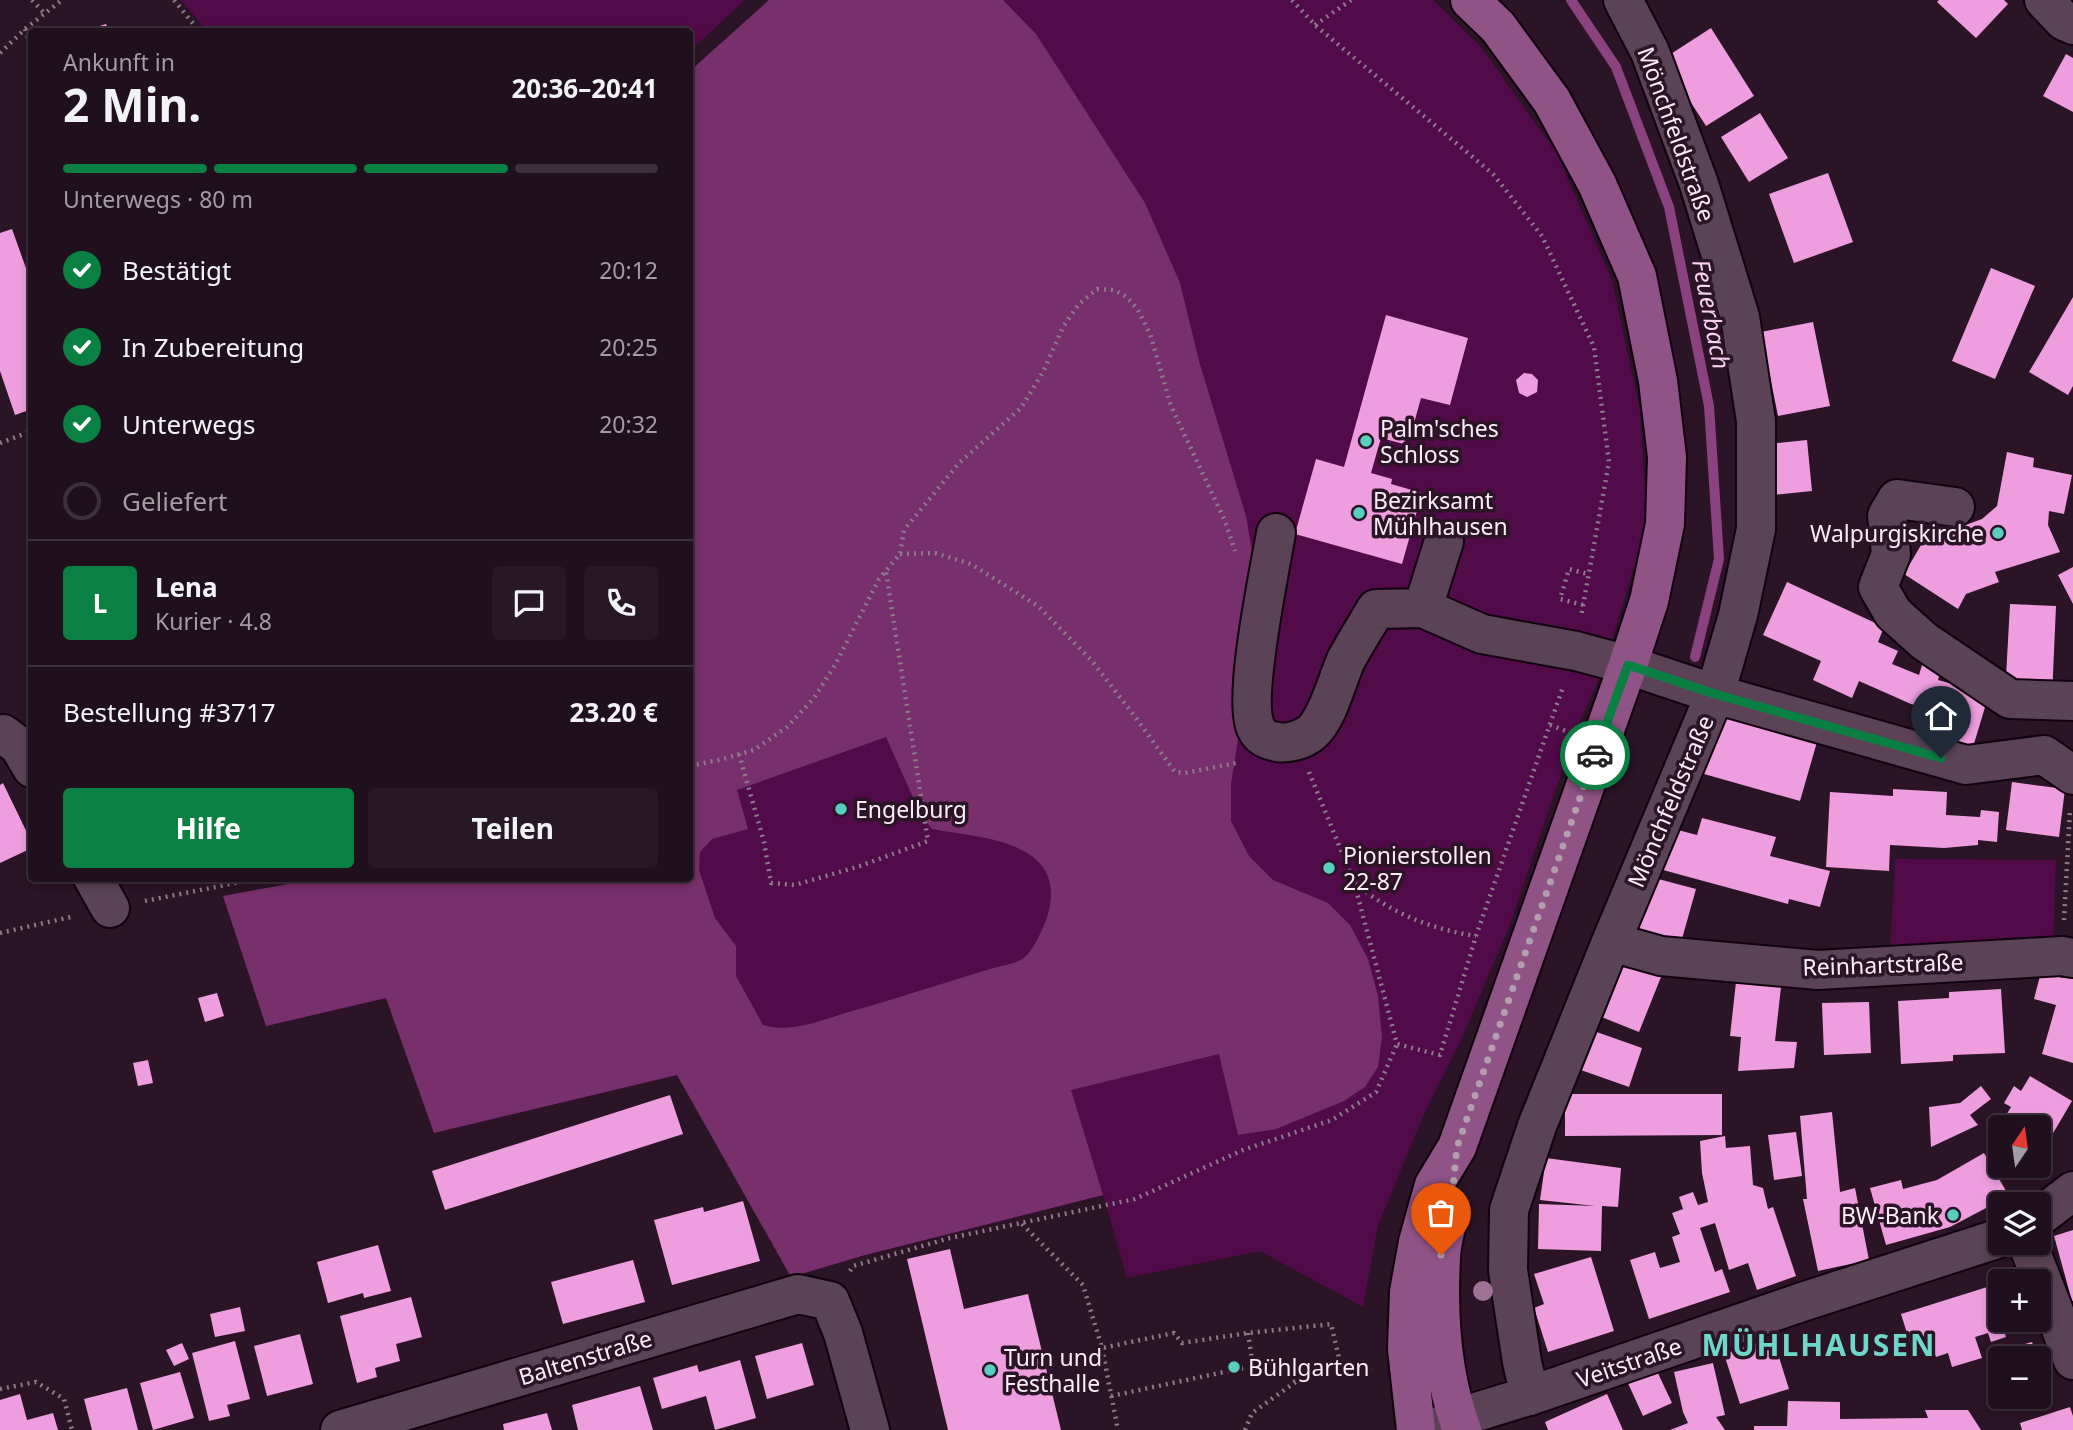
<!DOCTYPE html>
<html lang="de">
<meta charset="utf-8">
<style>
:root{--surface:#200f1c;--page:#281825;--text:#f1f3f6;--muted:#a29ca3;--line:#3d2f3b;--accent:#0b8043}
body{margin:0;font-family:"Noto Sans",sans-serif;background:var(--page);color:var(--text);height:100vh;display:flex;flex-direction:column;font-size:26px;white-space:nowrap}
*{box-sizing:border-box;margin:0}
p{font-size:23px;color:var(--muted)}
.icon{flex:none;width:38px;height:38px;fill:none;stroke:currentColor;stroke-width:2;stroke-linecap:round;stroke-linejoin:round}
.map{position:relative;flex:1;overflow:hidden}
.side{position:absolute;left:28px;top:28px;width:665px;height:854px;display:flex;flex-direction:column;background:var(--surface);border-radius:7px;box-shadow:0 4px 10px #0003,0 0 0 2px var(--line)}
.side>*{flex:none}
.needle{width:46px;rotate:13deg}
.buttons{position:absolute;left:1988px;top:1115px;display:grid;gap:14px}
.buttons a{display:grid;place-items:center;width:63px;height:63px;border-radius:7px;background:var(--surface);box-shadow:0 4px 10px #0003,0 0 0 2px var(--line);font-size:35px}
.pin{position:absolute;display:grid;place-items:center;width:60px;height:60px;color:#fff;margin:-72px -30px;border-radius:50% 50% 50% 0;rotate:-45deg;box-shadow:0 0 7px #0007}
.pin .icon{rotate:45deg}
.courier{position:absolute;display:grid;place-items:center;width:70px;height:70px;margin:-35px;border:5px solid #0b8043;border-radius:50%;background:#fff;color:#222;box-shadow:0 2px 9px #0007}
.summary em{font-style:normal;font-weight:700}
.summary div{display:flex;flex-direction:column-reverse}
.summary{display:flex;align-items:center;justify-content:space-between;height:119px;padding:0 35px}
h1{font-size:46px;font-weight:700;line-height:52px}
.bar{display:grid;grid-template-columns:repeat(4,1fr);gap:10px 7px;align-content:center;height:84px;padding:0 35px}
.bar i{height:9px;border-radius:5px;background:var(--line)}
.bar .active{background:var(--accent)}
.bar p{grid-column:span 4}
.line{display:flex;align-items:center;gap:18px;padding:0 35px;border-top:2px solid var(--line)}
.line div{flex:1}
.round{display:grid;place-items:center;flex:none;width:74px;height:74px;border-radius:7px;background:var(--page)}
ol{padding:0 35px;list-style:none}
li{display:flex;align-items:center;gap:21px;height:77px}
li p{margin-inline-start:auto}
li .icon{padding:7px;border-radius:50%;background:var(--accent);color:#fff;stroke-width:4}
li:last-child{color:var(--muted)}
li i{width:38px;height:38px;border:4px solid var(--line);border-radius:50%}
.primary-button{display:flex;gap:14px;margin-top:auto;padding:14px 35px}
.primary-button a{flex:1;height:80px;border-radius:7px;background:var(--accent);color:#fff;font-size:28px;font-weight:700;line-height:80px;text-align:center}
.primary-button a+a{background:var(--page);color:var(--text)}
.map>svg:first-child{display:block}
.green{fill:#510b48}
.forest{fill:#77306c;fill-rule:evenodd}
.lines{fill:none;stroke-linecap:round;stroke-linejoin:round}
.stream{stroke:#8b437f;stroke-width:10}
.building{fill:#ee9ede}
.minor-casing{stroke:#12020f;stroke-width:42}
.major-casing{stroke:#12020f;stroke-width:42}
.path{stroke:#8d7b8a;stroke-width:4.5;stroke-dasharray:2 5;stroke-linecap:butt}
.minor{stroke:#5b4256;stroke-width:38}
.major{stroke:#905385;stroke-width:38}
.tree{fill:#9f7396}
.done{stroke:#b2a0ae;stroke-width:7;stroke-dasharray:0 12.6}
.route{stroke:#0b8043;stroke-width:9}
.poi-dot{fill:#59cebf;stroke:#2a1426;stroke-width:2.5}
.labels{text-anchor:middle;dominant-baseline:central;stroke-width:7;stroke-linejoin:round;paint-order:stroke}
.street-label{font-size:23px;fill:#fbecf8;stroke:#2a1426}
.poi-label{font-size:23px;fill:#fbecf8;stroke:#2a1426;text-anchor:start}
.water-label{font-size:24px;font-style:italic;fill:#fad1f1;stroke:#2a1426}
.district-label{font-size:30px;font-weight:bold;letter-spacing:2px;fill:#6fd7c9;stroke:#2a1426}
</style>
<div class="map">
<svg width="2073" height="1430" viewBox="0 0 2073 1430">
<rect width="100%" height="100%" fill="#2a1426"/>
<path class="green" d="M181 0H745L690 51V32L207 31Z
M769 0H1433L1481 47 1556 152 1612 280 1640 411 1647 522 1605 664 1575 733 1509 927 1462 1038 1423 1116 1378 1226 1363 1307 1260 1251 1127 1278 1103 1195 865 1255 791 1277 677 1075 434 1133 386 998 266 1026 223 896 322 878H690V71Z
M1895 859 2056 860 2053 943 1890 950Z"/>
<path class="forest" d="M769 0H1003L1036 34 1145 203 1180 283 1199 361 1246 516 1259 592 1253 643 1231 784V821L1249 856 1273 880 1328 903 1350 925 1368 959 1378 996 1382 1037 1378 1067 1365 1087 1344 1101 1276 1129 1238 1135 1219 1054 1071 1090 1103 1195 865 1255 791 1277 677 1075 434 1133 386 998 266 1026 223 896 322 878H690V71ZM886 737 920 813 932 829C978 838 1065 839 1049 910 1046 923 1035 948 1025 957 1017 964 999 966 990 969 949 982 908 994 867 1007 834 1014 797 1035 763 1025L736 976V946L715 918 699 870 700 852 712 839 748 829 737 790Z"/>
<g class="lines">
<path class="stream" d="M1571 0 1616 67 1669 207 1709 406 1719 559 1695 657"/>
</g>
<path class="building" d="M1939 0H2004L2008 4 1976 38 1937 2Z
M106 24 109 32H84V31Z
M1711 28 1754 96 1706 126 1663 59Z
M2066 54 2073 58V112L2043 96Z
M1760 113 1788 158 1749 182 1721 137Z
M1828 173 1853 242 1794 263 1769 194Z
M12 229 32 285V409L15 415 0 371V233Z
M1991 268 2035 286 1995 379 1952 361Z
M2073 297V386L2068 395 2029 372Z
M1386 315 1468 338 1450 405 1421 398 1411 434 1407 433 1404 444 1381 438 1371 473 1392 479 1391 484 1422 493 1402 564 1295 534 1316 459 1344 467Z
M1813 322 1830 406 1778 416 1761 332Z
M1524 373 1532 374 1538 380 1537 392 1527 397 1519 393 1516 380Z
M1807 440 1812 491 1774 495 1769 444Z
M2007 452 2034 458 2033 467 2072 475 2064 514 2049 511 2048 525 2060 552 1995 572 1999 582 1966 594 1958 609 1904 574 1924 540 1982 519 1997 506Z
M2073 567V604L2058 575Z
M1787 582 1884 627 1878 642 1898 651 1892 664 1919 675 1922 665 1941 670 1938 680 1989 694 1973 747 1941 739 1948 714 1911 704 1859 681 1852 698 1813 680 1821 661 1763 635Z
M2010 604 2056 606 2052 697 2005 695Z
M1721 716 1817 742 1800 801 1704 774Z
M2012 782 2065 789 2059 837 2006 830Z
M3 783 32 843V848L0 863V785Z
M1893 789 1947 792 1946 815 1980 817 1981 810 1999 812 1997 842 1978 840V845L1944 848 1890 845 1889 871 1826 867 1830 792 1893 796Z
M1702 818 1776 837 1770 856 1830 871 1820 907 1789 899 1788 904 1663 870 1674 829 1697 835Z
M1647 876 1696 889 1680 946 1632 933Z
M1622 961 1661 977 1639 1032 1599 1016Z
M2041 972 2063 978 2065 974 2073 976V1063L2042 1054 2056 1005 2034 999Z
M1737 973 1782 978 1775 1041 1797 1042 1794 1068 1738 1071 1741 1037 1730 1036Z
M2001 989 2005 1053 1953 1055V1061L1901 1064 1898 1001 1949 998V992Z
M217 993 224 1016 205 1022 198 998Z
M1869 1002 1871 1053 1824 1055 1822 1003Z
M1591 1030 1642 1048 1629 1087 1578 1069Z
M148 1060 153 1083 138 1086 133 1063Z
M2030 1076 2072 1101 2039 1157V1127H2000V1134L1996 1132 2011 1107 2004 1103 2014 1086 2021 1091Z
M1981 1086 1991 1099 1970 1115 1978 1125 1931 1147 1929 1107 1960 1103Z
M1565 1094H1722V1135L1565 1136Z
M670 1095 683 1134 445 1210 432 1171Z
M1832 1112 1840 1192 1855 1188 1869 1260 1818 1271 1803 1199H1807L1800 1116Z
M1796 1132 1802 1176 1774 1180 1768 1135Z
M1725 1136 1726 1148 1750 1146 1753 1185 1763 1188 1768 1209 1773 1207 1796 1276 1757 1290 1748 1263 1729 1270 1715 1223 1700 1228 1715 1272 1722 1269 1730 1292 1649 1319 1630 1260 1655 1252 1660 1268 1680 1262 1672 1237 1680 1234 1672 1213 1683 1209 1679 1197 1693 1192 1698 1205 1708 1202 1702 1173 1700 1141Z
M1984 1153 2009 1196 1950 1227 1886 1245 1870 1188 1901 1180 1903 1189 1937 1180Z
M1546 1158 1621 1168 1618 1207 1602 1206 1601 1251 1538 1249 1539 1204 1595 1206 1540 1200Z
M743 1201 760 1261 672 1285 654 1220 703 1207 704 1212Z
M2073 1230V1301H2072L2054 1236Z
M378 1245 391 1291 364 1298 363 1293 328 1303 317 1262Z
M950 1249 964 1309 1028 1294 1061 1430H948L907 1259Z
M1591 1257 1614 1331 1548 1352 1534 1308 1544 1304 1534 1274Z
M633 1260 645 1302 563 1324 551 1282Z
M2000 1283V1320H2024L2003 1327 2006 1337 1991 1342 1988 1333 1975 1337 1982 1358 1952 1367 1948 1353 1936 1357 1933 1349 1914 1356 1901 1314Z
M411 1297 422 1337 396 1344 400 1361 375 1368 377 1377 357 1383 340 1316Z
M240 1307 245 1331 215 1337 210 1314Z
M300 1334 313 1384 267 1396 254 1346Z
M1773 1338 1789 1389 1740 1404 1724 1354Z
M235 1341 250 1399 227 1405 230 1416 209 1421 192 1353Z
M2032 1342 2037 1358H2007L2004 1350Z
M182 1343 189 1359 174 1366 166 1350Z
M802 1343 814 1385 767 1399 755 1356Z
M740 1360 756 1418 715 1430 706 1396 662 1409 653 1378 697 1365 699 1372Z
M1713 1363 1725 1415 1716 1417 1725 1430H1670L1688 1423 1683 1412 1674 1372Z
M1656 1369 1672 1403 1643 1416 1627 1381Z
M180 1372 194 1418 153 1430 140 1383Z
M640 1386 653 1430H578L572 1405Z
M127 1388 138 1430H92L84 1399Z
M20 1394 27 1420 53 1413 58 1430H0V1400Z
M1607 1394 1623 1430H1548L1545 1422Z
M1788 1401 1840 1402V1419L1928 1418 1925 1410H1968L1981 1430H1754V1426H1787Z
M2070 1407 2073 1416V1430H2022L2020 1423Z
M547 1413 552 1430H504L503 1424Z"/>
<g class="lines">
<g class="minor-casing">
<path id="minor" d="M2044 0 2064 21 2073 25
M1955 507 1897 499 1887 516 1891 554 1878 587 1893 613 1924 641 2010 699 2073 701
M1276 533C1270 569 1242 700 1256 728 1260 737 1267 740 1277 742 1287 744 1303 740 1312 732 1328 718 1337 680 1346 660 1355 643 1366 626 1376 609L1423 608 1482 634 1576 651 1628 665 1715 694 1966 765 2044 755 2073 775
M1423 608 1444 541
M3 734 19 746 32 768
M93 878 110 908
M1611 942 1661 956 1818 970 2062 956 2073 958
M2039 1217 2073 1191
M2027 1242 2073 1360
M1530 1396 1522 1362 1508 1270 1509 1210 1537 1126 1611 942 1715 694 1738 615 1756 529V421L1740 317 1699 184 1650 52 1623 0
M340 1430 798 1294 830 1301 843 1333 870 1430
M1432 1430 1457 1418 1541 1392 1802 1302 2000 1238"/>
</g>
<g class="major-casing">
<path id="major" d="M1449 1215C1446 1229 1441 1244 1441 1258 1438 1314 1442 1377 1462 1430
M1416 1430 1407 1349 1409 1292 1418 1242 1434 1185 1457 1147 1628 665 1649 601 1665 524 1667 457 1658 381 1637 276 1597 184 1552 101 1498 27 1470 0"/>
</g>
<path class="path" d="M32 0 45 14
M174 0 200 32
M1292 0 1315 25 1493 174 1542 236 1594 347 1609 462 1581 617
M1315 25 1351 0
M25 29 32 50
M0 53 25 29 62 0
M30 202 32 207
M0 443 32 431
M900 554 935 553 971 564 1038 606 1092 661 1136 718 1175 772 1185 773 1236 763
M1583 605 1560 599 1569 569 1588 574
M1550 725 1566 731
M739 754 764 842 771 883 795 885 860 866 928 841 886 572
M690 766 723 759 754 750 787 727 814 698 835 665 879 579 900 554 904 530 959 463 1021 408 1043 372 1063 327 1079 304 1097 289 1114 290 1127 297 1138 310 1150 334 1171 406 1225 521 1235 551
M1309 772 1354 882 1397 1044 1440 1055 1476 936 1563 687
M1355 883C1390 913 1431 929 1476 936
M145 901 261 878
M2064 920 2070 810
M0 933 75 916
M1022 1224 1083 1285 1102 1348 1174 1333 1182 1343 1248 1333 1331 1324 1342 1371
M850 1271 853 1266 950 1238 1135 1199 1243 1150 1332 1120 1376 1092 1397 1044
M1248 1333 1253 1367
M1102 1348 1118 1430
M0 1389 36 1382 64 1399 72 1430
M1111 1396 1262 1364 1297 1381
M1245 1430 1252 1413 1297 1381 1342 1371 1372 1369"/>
<use href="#minor" class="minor"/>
<use href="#major" class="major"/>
</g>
<circle class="tree" cx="1483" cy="1291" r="10"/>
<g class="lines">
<path class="done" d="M1441 1255 1452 1197 1457 1147 1595 755"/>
<path class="route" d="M1595 755 1628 665 1715 694 1941 758"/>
</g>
<g class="poi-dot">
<circle cx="1366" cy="441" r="7"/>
<circle cx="1359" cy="513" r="7"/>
<circle cx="1998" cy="533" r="7"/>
<circle cx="841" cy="809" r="7"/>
<circle cx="1329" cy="868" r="7"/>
<circle cx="1953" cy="1215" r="7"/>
<circle cx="1234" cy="1367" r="7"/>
<circle cx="990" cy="1370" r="7"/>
</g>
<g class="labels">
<g class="street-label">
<text transform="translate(1677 134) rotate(70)">Mönchfeldstraße</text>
<text transform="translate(1670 801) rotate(-67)">Mönchfeldstraße</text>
<text transform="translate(1883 964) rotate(-2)">Reinhartstraße</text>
<text transform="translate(585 1357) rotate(-17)">Baltenstraße</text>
<text transform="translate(1629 1362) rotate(-19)">Veitstraße</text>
</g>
<g class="poi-label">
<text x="1380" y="428">Palm'sches<tspan x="1380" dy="26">Schloss</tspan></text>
<text x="1373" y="500">Bezirksamt<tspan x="1373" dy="26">Mühlhausen</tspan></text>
<text x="1984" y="533" text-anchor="end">Walpurgiskirche</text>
<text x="855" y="809">Engelburg</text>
<text x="1343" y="855">Pionierstollen<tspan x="1343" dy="26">22-87</tspan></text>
<text x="1939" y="1215" text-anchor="end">BW-Bank</text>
<text x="1004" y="1357">Turn und<tspan x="1004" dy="26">Festhalle</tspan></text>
<text x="1248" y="1367">Bühlgarten</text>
</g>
<g class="water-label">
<text transform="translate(1712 314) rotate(79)">Feuerbach</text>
</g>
<g class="district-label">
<text x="1819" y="1344">MÜHLHAUSEN</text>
</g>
</g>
</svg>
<div class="buttons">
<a><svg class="needle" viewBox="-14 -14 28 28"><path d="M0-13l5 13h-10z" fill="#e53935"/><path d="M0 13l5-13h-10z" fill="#a29ca3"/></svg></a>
<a><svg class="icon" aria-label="layers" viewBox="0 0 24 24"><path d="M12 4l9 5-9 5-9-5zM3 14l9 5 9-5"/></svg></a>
<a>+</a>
<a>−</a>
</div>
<div class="pin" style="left:1441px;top:1255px;background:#ea580c"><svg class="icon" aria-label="bag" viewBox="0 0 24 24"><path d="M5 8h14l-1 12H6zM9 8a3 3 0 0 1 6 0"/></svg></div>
<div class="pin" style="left:1941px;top:758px;background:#1f2937"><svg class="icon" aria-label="home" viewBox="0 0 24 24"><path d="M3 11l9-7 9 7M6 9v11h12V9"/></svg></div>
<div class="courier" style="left:1595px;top:755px"><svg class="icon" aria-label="car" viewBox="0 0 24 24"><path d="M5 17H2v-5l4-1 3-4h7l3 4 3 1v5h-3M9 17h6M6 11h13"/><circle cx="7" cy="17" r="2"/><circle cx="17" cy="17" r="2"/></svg></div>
<section class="side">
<div class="summary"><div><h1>2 Min.</h1><p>Ankunft in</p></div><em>20:36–20:41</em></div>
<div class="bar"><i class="active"></i><i class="active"></i><i class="active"></i><i></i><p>Unterwegs · 80 m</p></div>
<ol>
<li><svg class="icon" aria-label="check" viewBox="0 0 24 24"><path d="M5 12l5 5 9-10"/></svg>Bestätigt<p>20:12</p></li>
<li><svg class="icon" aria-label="check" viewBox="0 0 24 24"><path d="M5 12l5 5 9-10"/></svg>In Zubereitung<p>20:25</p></li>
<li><svg class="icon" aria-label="check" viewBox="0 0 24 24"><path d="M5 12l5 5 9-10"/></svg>Unterwegs<p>20:32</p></li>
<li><i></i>Geliefert</li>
</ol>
<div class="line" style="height:126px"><b class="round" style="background:var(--accent);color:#fff">L</b><div><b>Lena</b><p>Kurier · 4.8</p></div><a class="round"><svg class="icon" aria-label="chat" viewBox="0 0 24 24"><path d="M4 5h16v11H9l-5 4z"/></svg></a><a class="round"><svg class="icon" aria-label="phone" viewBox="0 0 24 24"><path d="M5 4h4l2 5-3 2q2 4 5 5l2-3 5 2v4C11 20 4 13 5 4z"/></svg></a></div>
<div class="line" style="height:91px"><div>Bestellung #3717</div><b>23.20 €</b></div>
<div class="primary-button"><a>Hilfe</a><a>Teilen</a></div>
</section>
</div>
